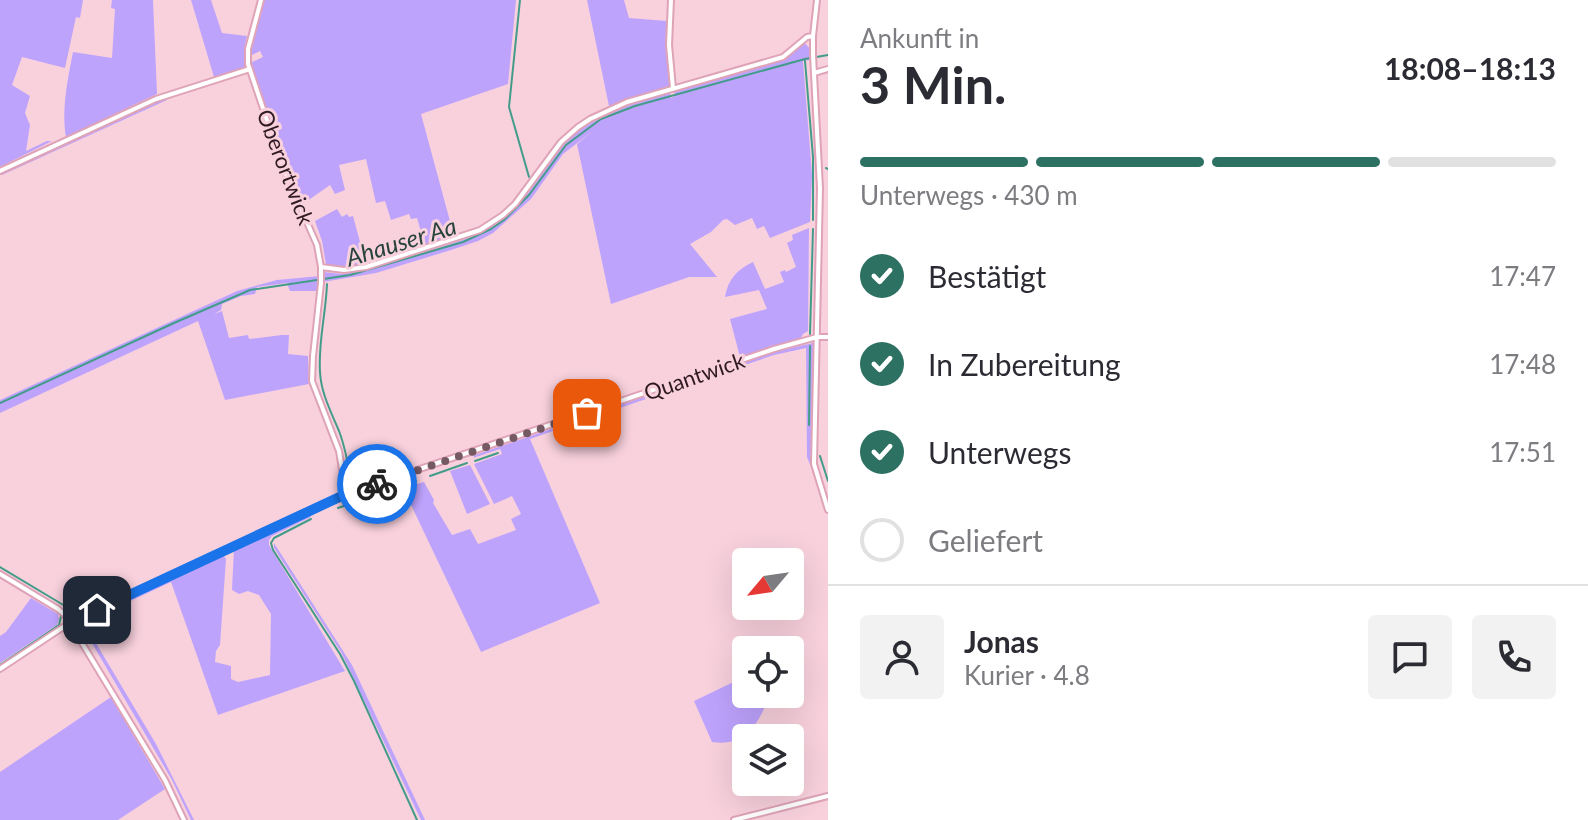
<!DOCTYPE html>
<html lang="de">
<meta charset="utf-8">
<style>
:root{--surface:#fff;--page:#f2f2f3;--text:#2b2b33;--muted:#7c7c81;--line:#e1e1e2;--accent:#2d7163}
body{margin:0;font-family:Lato,sans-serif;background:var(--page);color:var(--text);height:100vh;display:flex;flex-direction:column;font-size:30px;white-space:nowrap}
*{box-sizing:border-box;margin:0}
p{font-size:26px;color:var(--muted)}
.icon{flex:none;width:44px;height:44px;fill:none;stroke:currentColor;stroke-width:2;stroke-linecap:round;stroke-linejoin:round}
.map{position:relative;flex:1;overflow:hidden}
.panel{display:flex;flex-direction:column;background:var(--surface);width:760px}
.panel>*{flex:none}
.needle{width:52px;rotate:241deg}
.controls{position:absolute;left:732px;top:548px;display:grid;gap:16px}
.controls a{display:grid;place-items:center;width:72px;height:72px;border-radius:8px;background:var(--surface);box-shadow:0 8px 32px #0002;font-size:40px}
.pin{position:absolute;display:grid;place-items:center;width:68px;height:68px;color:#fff;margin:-34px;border-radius:16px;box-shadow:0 4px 12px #0006}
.courier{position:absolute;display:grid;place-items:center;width:80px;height:80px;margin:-40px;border:6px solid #1a73e8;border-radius:50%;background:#fff;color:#222;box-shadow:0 2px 10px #0007}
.head em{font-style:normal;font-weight:700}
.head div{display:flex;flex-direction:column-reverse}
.head{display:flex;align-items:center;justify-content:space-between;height:136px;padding:0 32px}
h1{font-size:52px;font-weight:700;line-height:60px}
.bar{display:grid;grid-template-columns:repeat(4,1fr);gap:12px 8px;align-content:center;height:96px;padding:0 32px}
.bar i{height:10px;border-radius:6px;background:var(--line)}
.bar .current{background:var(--accent)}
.bar p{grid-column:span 4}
.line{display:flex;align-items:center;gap:20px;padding:0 32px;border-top:2px solid var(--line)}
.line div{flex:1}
.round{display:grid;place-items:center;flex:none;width:84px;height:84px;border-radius:8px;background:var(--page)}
ol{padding:0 32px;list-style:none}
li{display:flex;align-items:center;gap:24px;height:88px}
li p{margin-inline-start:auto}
li .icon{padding:8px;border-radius:50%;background:var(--accent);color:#fff;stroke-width:4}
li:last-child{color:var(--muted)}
li i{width:44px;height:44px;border:4px solid var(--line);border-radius:50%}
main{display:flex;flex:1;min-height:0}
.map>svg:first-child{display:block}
.green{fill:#bea3fd}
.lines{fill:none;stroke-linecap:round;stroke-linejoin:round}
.stream{stroke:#439c89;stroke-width:2}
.street-casing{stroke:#dfa3b7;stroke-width:8}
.street{stroke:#fff;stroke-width:4}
.done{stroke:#765a63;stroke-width:8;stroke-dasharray:0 14.4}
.route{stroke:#1a73e8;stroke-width:10}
.labels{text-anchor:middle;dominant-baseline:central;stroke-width:6;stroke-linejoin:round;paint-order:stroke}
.street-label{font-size:22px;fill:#301a22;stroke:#f8d1dd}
.water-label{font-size:24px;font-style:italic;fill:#27433c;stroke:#f8d1dd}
</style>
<main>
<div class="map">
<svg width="828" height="820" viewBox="0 0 828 820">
<rect width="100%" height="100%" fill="#f8d1dd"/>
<path class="green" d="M0 0H83L80 18 76 17 65 68 22 57 12 85 30 96 25 113 30 125 26 151 47 141H52L0 167Z
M112 0H153L157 94 66 137C61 110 68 78 73 52L112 58 115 9 111 8Z
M191 0H211L222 33 247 36 244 51 246 68 214 77Z
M264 0H516L508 84 421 114 454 236 425 246 417 218 411 219 409 214 391 220 385 201 376 203 366 159 339 165 345 190 335 194 330 185 303 204 284 165 250 63 263 57 260 51 250 56Z
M587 0H624L629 18 667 21 666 45 670 86 609 106Z
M804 42 810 49V60L803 61 812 175 810 222 770 238 764 226 757 229 752 218 735 225 727 219 723 220 711 232 690 244 717 277H689L611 304 577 144 594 130 563 154 531 199 493 233 478 241 451 250 376 273 323 282V272L342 274 357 272C381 265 405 258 428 251 454 243 480 236 502 219 528 200 541 172 561 148 588 115 631 104 670 93L671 98 675 96 674 90 783 58Z
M166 97 167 100 2 175 1 172 147 104Z
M337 209 342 217 347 214 349 217 353 216 366 264 344 267 326 264 322 241 315 221Z
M809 228 808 331 803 334 801 338 740 357 730 319 767 309 759 290 725 297C728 279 737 270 753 262L765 289 784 282 780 272 785 270 786 272 796 267 787 243 793 240 792 235Z
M320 276 318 291H290L287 283 257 287 255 294 241 296 222 304 221 310 214 314 222 311 229 338 248 335 249 339 282 335H289L288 354 308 356 309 384 225 400 198 321 0 413V400L237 291 277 280Z
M813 343 812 458 813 472 807 457 806 348 774 355 704 379 703 376 778 351Z
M696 379 698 381 530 439 600 603 481 652 403 488 424 482 434 500 433 503 452 535 470 529 478 544 516 530 511 519 521 514 512 496 494 504 474 464 502 454 500 449 473 458 475 455Z
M470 465 490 504 467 514 450 471Z
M309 514 311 517 272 536 269 540V545L345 671 218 715 171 582 90 620 87 628 156 744 194 820H191L172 780 82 626 87 617 223 555 226 559 220 645 216 651 215 662 231 666V679L238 682 270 675 271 614 259 595 248 591 239 594 232 590 234 548Z
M274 543 352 665 425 820H421L341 652 274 548Z
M31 598 58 614 59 619 57 625 0 663V636L6 632Z
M746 676V694H771C758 722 748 747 712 742L694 701Z
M111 697 165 789 118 820H0V772Z"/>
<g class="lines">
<path class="stream" d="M520 0 509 107 529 177
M805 61 813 157V220
M826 168 828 169
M327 284C326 313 318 342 320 372 321 393 331 412 339 431 346 449 349 468 352 487
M810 334 813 229
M0 403 174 323 250 290 350 275 463 242 491 229 504 220 529 195 566 145 601 119 635 106 805 59 828 55
M809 425 810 346
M820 456 828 481
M475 461 498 453
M430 476 467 463
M338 508 416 481
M311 519 274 538 271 543 273 550 340 654 354 681 417 820
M0 567 65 606 72 614
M0 665 59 625 61 616"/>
<g class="street-casing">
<path id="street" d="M261 0 248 49V64L283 168 317 245 321 267V283L313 356 312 381 339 451 346 494
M671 0 669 45 673 88
M817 0 813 36V55L820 188 814 464 828 510
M814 73 828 69
M0 171 156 99 250 69
M321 267 344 270 366 267 480 230 503 215 515 204 561 142 578 127 590 119 627 102 783 57 807 37 813 36
M0 574 58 609 65 615 165 780 184 820
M0 669 71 622 346 494 774 349 817 337H828
M734 820 828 796"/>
</g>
<use href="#street" class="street"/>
</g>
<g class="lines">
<path class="done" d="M377 484 587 413"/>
<path class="route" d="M97 610 346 494 377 484"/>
</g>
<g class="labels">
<g class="street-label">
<text transform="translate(286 167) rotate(69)">Oberortwick</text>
<text transform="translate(694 376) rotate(-19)">Quantwick</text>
</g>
<g class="water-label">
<text transform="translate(401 241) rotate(-17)">Ahauser Aa</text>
</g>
</g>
</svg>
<div class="controls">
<a><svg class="needle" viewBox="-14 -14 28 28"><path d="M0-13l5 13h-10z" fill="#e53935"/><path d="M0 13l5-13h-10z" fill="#7c7c81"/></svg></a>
<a><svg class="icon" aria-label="locate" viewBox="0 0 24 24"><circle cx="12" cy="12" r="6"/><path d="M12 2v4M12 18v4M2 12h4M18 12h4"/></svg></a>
<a><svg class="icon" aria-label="layers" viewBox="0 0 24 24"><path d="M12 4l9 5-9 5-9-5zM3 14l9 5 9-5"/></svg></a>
</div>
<div class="pin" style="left:587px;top:413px;background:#ea580c"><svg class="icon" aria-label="bag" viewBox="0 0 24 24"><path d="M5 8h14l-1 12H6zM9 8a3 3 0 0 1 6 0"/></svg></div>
<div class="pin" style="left:97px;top:610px;background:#1f2937"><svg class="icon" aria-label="home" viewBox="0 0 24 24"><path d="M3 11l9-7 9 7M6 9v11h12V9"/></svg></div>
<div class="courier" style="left:377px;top:484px"><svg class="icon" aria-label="bike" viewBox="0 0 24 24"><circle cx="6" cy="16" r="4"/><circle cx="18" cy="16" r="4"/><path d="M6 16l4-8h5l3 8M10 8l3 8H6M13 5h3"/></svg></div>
</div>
<section class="panel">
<div class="head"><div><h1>3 Min.</h1><p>Ankunft in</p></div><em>18:08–18:13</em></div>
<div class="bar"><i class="current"></i><i class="current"></i><i class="current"></i><i></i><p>Unterwegs · 430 m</p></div>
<ol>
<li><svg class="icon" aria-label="check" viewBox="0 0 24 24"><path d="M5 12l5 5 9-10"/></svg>Bestätigt<p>17:47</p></li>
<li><svg class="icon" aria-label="check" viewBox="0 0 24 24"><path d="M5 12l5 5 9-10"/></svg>In Zubereitung<p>17:48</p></li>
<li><svg class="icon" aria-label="check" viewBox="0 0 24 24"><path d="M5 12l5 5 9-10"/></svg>Unterwegs<p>17:51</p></li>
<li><i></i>Geliefert</li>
</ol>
<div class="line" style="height:144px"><a class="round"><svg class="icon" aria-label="person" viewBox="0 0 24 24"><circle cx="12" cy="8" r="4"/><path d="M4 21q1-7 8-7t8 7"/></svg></a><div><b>Jonas</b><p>Kurier · 4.8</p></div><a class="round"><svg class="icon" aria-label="chat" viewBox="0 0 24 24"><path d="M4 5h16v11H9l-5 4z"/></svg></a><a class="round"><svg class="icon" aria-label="phone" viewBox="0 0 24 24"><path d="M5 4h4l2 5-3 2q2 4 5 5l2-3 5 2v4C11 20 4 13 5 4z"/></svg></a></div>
</section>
</main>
